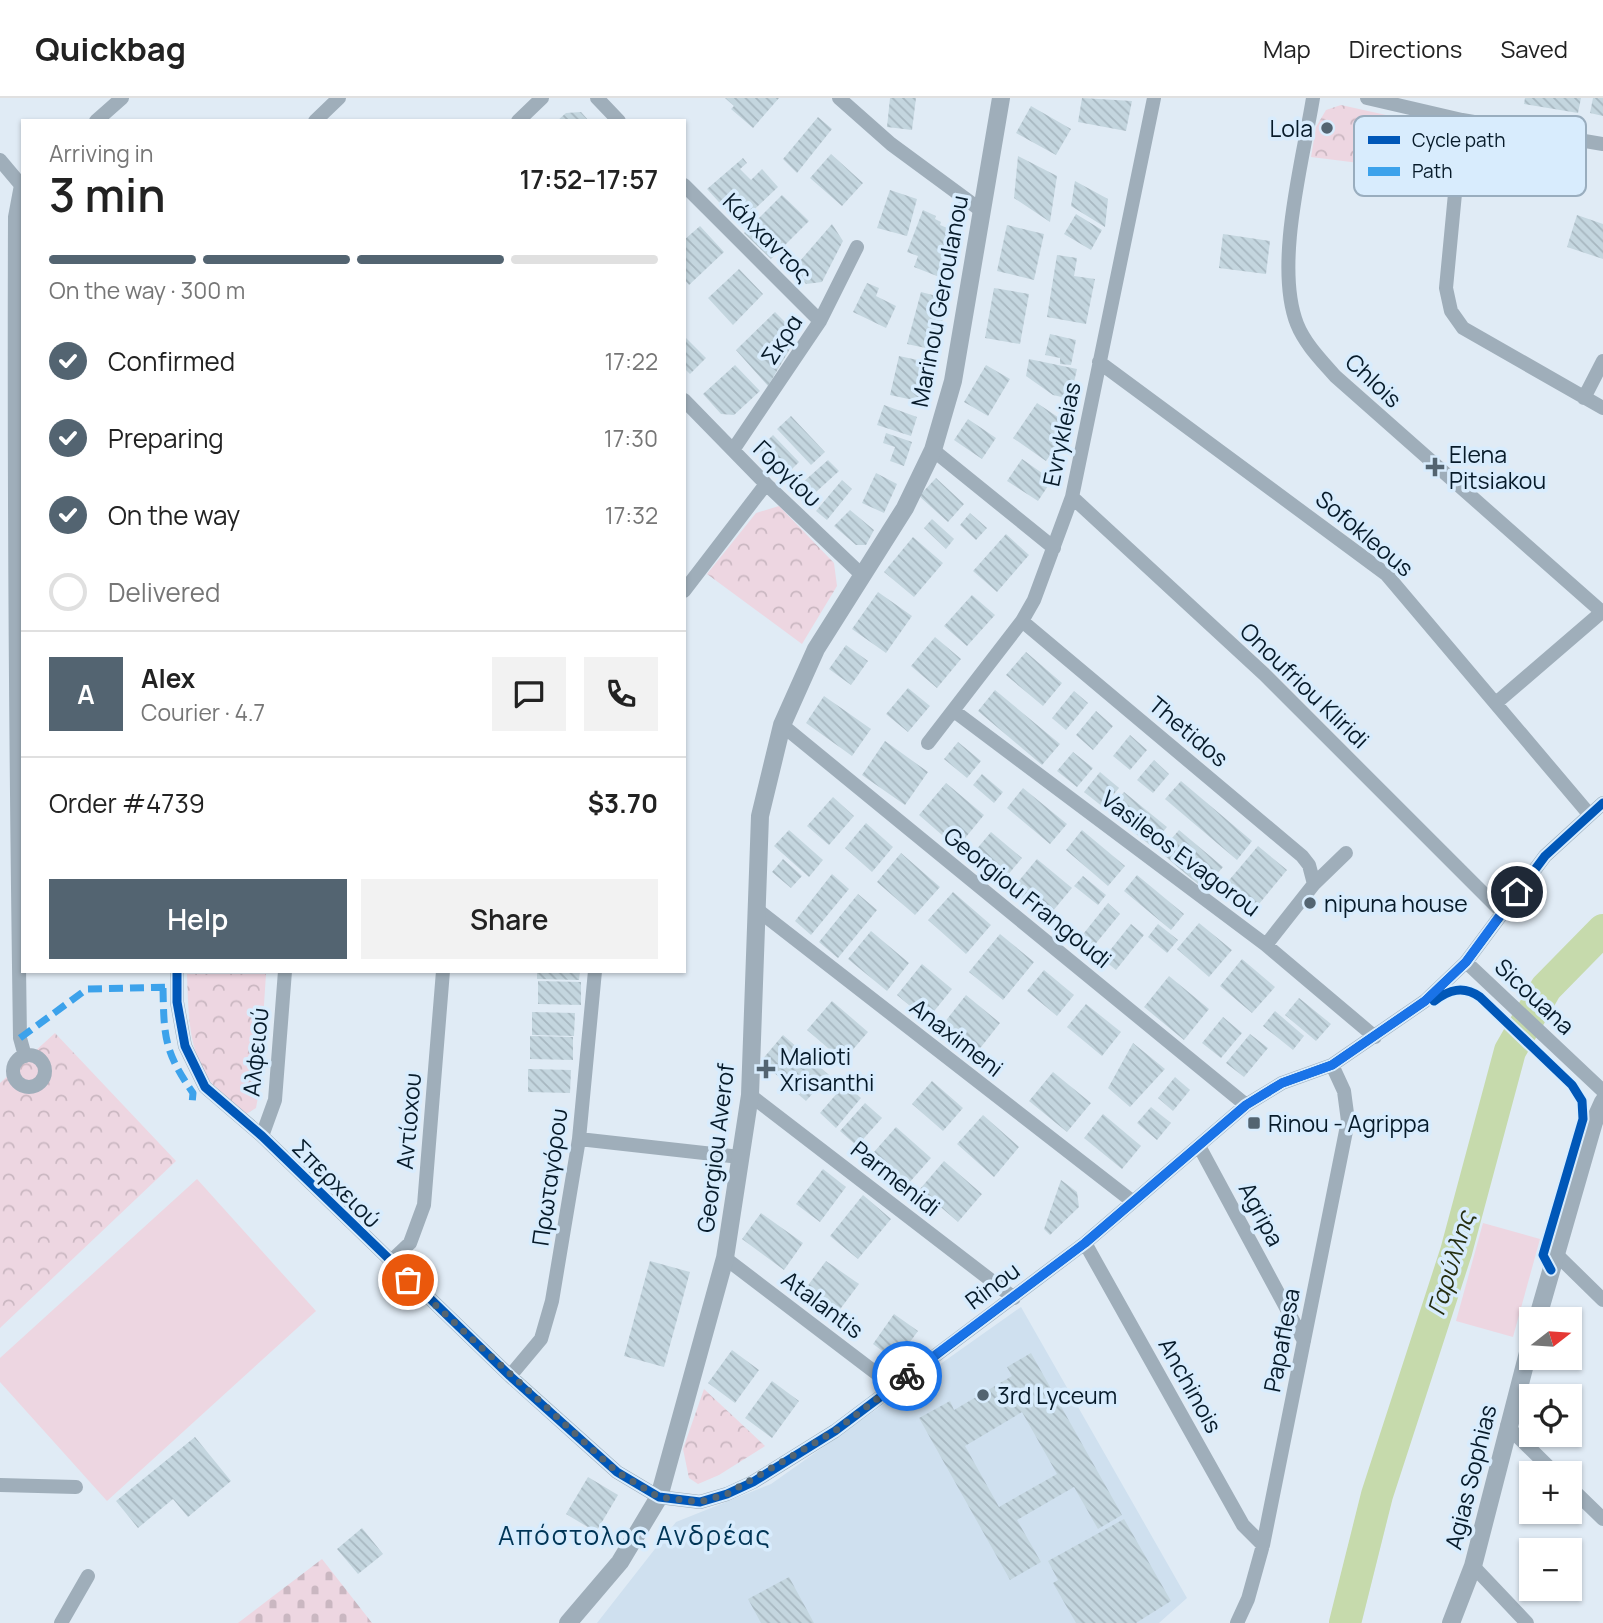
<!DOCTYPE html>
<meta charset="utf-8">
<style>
:root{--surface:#fff;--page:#f2f2f2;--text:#222;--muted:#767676;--line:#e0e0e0;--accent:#536471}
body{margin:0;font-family:Manrope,sans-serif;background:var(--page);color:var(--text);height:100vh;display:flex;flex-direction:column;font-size:26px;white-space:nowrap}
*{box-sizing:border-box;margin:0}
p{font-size:23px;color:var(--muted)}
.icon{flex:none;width:38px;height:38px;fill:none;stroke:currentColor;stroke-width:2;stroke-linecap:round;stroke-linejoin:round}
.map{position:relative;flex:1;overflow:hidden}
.side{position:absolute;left:21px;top:21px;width:665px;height:854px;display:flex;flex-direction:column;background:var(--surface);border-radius:0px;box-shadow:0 2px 5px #0004}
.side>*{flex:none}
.needle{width:46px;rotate:73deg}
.controls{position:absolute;left:1519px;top:1209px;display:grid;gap:14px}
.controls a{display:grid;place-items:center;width:63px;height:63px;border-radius:0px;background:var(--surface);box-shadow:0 2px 5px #0004;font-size:35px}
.pin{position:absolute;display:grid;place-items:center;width:60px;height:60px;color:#fff;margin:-30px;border:4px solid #fff;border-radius:50%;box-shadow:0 2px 7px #0007}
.courier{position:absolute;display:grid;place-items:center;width:70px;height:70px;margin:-35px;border:5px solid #1a73e8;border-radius:50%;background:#fff;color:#222;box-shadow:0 2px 9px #0007}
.overview em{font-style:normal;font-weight:600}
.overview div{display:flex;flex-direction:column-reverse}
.overview{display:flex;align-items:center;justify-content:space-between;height:119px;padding:0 28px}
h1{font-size:46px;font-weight:600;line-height:52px}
.bar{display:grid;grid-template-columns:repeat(4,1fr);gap:10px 7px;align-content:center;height:84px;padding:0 28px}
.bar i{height:9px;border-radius:5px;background:var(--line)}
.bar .selected{background:var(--accent)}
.bar p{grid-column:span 4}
.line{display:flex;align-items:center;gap:18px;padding:0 28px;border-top:2px solid var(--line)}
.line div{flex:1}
.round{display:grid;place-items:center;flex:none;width:74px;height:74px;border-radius:0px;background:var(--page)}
ol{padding:0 28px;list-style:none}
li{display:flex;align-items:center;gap:21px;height:77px}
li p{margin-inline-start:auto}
li .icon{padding:7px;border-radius:50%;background:var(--accent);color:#fff;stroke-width:4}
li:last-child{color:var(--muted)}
li i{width:38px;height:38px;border:4px solid var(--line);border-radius:50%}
.primary-button{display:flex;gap:14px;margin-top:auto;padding:14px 28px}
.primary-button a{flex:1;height:80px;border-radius:0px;background:var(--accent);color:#fff;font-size:28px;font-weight:600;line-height:80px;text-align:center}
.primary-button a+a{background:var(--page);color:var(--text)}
header{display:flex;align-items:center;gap:42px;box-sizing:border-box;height:98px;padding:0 35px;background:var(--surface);border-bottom:2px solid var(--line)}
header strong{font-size:33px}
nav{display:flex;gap:38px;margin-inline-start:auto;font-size:24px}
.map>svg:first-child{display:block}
.built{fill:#cfe0ef}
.forest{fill:url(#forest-crowns)}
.cemetery{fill:url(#cemetery-stones)}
.pitch{fill:#edd6e1}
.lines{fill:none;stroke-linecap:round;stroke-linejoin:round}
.river{stroke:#c6daac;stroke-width:32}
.building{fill:url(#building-back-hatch);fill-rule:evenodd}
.minor{stroke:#9faeba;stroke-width:14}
.tertiary{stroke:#9faeba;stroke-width:18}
.quiet{stroke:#3ca2eb;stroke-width:7;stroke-dasharray:14 7;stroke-linecap:butt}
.cycleway-casing{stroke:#d8ecfd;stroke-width:13}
.cycleway{stroke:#0057b8;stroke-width:9}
.done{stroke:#536471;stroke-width:7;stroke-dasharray:0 12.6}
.route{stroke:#1a73e8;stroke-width:9}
.poi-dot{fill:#536471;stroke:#d8ecfd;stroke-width:2.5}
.labels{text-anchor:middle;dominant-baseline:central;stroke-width:7;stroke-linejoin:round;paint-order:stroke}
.poi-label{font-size:23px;fill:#071b2a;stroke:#d8ecfd;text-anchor:start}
.street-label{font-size:23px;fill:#071b2a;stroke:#d8ecfd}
.water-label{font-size:24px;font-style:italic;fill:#262f11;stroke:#d8ecfd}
.quarter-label{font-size:26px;letter-spacing:2px;fill:#003556;stroke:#d8ecfd}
.key{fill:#d8ecfd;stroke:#99adbe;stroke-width:2}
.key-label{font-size:19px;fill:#071b2a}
</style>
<header>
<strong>Quickbag</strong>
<nav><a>Map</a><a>Directions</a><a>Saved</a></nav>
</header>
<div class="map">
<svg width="1603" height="1525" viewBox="0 0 1603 1525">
<defs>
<pattern id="forest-crowns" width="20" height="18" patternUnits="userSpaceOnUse" patternTransform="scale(1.75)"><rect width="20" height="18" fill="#edd6e1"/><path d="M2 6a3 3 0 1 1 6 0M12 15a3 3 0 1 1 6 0" fill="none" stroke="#cab7c1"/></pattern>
<pattern id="cemetery-stones" width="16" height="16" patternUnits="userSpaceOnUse" patternTransform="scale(1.75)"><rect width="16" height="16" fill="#edd6e1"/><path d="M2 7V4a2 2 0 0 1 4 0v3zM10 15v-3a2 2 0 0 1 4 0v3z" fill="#cab7c1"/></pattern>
<pattern id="building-back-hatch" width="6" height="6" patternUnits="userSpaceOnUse" patternTransform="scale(1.75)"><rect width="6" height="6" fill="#c4d6df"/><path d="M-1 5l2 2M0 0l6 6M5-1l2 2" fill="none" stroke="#a7b7c0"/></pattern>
</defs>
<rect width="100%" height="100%" fill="#e0ebf5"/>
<path class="built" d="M1021 1209 1187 1500 1159 1525H597L676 1424 771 1386Z"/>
<path class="forest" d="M1341 7 1431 27 1440 38 1439 75 1311 59 1316 29 1326 12Z
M779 408 834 465 837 488 802 546 707 476 756 415Z
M187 876H266L258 999 256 1010 246 1016C189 978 189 937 187 876Z
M55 935 176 1063 0 1230V985Z
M704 1291 765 1348 719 1377 698 1386 689 1380 683 1351Z"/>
<path class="cemetery" d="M322 1461 372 1525H238Z"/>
<path class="pitch" d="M197 1081 316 1213 107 1403 0 1284V1260Z
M1483 1125 1540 1141 1513 1239 1456 1223Z"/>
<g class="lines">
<path class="river" d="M1345 1525 1377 1397 1456 1154 1510 953 1546 890 1603 832"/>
</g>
<path class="building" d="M725 0H779L753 30 731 11 734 8Z
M890 0H916L912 32 887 29Z
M1082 0 1132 3 1126 33 1078 24Z
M1525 0H1581L1578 15 1524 6Z
M1593 0H1603V18L1590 15Z
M1031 8 1071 31 1056 57 1016 35Z
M581 14 589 23H557L566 15Z
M818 19 832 31 797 75 783 61Z
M831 56 863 85 842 108 810 80Z
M1018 58 1057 78 1050 124 1014 100Z
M743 60 747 65 740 71 751 82 762 71 778 89 739 126 707 91Z
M1075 83 1108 101 1105 129 1071 108Z
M890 92 917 101 907 138 877 130Z
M782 97 809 123 771 161 744 135Z
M923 112 936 118 935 121 941 124 940 127 952 132 944 152 948 153 941 171 946 172 942 180 914 169 918 158 907 154Z
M1076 116 1102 132 1091 152 1064 136Z
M1577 117 1603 126V161L1567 149Z
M832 126 843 143 822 184 806 186 793 171Z
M1007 127 1044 136 1034 182 997 173Z
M700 128 724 154 689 187 684 181V142Z
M1223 136 1270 143 1266 176 1219 170Z
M1057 157 1077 160 1074 178 1095 181 1086 226 1047 219Z
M739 171 763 196 733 227 708 200Z
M867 185 879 190 876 198 896 208 886 230 853 214Z
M994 190 1029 196 1020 246 985 240Z
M921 194 948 201 935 252 907 246Z
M775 214 786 225 791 249 768 288 736 252Z
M1050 236 1076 242 1071 267 1060 266V260L1045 257Z
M684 238 706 260 690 276 684 270Z
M899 258 936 266 927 305 890 297Z
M1029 261 1077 271 1070 301 1053 297 1026 278Z
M735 267 760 293 734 317 721 316 703 296Z
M986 267 1010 281 988 318 964 304Z
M1037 305 1071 328 1046 363 1013 340Z
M884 307 917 319 911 338 877 327Z
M791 318 825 354 811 367 777 331Z
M968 321 996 340 982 361 954 342Z
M886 335 912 344 904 368 890 363 895 349 883 345Z
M773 337 799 364 784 379 758 352Z
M1022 361 1052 382 1038 403 1007 383Z
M828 362 839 373 804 405 793 393Z
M876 375 897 386 884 415 862 405Z
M936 380 964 406 948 424 919 398Z
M842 382 852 391 827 422 816 413Z
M850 412 874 432 866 447H856L834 428Z
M970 415 987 430 976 442 960 427Z
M932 421 954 441 946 451 924 430Z
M1006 436 1029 457 997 494 973 473Z
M913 439 943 465 914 499 884 474Z
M878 494 912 518 886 555 852 531Z
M972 497 995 517 967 548 944 528Z
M935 539 961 561 937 590 911 568Z
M846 547 868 563 851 587 829 571Z
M1026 554 1062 585 1043 608 1006 577Z
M908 590 930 608 908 634 886 616Z
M995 592 1060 646 1042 667 978 613Z
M1074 593 1088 605 1066 632 1052 620Z
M824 598 871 631 852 658 806 625Z
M1096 613 1113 628 1093 652 1076 637Z
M1130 637 1147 652 1130 672 1113 658Z
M885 643 928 674 905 707 862 677Z
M958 644 981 663 967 680 944 661Z
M1073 654 1093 670 1077 689 1057 673Z
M1154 662 1169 676 1153 695 1137 682Z
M1100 674 1119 690 1103 709 1084 694Z
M982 676 1003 694 994 705 973 687Z
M1181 683 1252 743 1237 762 1165 701Z
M946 685 984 717 957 750 919 717Z
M1023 690 1067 726 1050 746 1007 710Z
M1124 694 1167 729 1151 748 1108 713Z
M833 699 854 718 829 747 807 728Z
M866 725 893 749 872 774 845 750Z
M789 732 823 762 809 779 774 748Z
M1082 732 1125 768 1108 788 1066 752Z
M1179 732 1223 769 1204 791 1160 754Z
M991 734 1022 760 1001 785 970 759Z
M1258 748 1287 772 1254 812 1225 787Z
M901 755 940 789 915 817 877 784Z
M783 761 802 778 791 790 772 774Z
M1037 761 1072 790 1047 820 1012 791Z
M832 776 849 791 811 837 795 823Z
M1137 777 1184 816 1171 832 1124 793Z
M1083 778 1106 797 1098 807 1074 788Z
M953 794 991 827 966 856 928 822Z
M858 796 877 812 838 860 819 844Z
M1108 805 1120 816 1088 855 1076 845Z
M1199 825 1232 852 1209 879 1177 851Z
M1131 826 1144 837 1116 872 1103 861Z
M1158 826 1178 842 1167 855 1148 839Z
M871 833 909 865 887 893 848 861Z
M1000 836 1034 864 1003 902 969 874Z
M1242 861 1275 889 1252 915 1220 888Z
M922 866 952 891 927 922 897 897Z
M1044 872 1074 897 1057 918 1027 893Z
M537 873H580L579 882 537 881Z
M1169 878 1209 911 1184 942 1144 909Z
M538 883 581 884V907L538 906Z
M966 897 1000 925 974 958 940 930Z
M1299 900 1331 926 1316 943 1285 917Z
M832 903 868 934 843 963 807 932Z
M1086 906 1121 934 1102 958 1067 929Z
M1275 913 1304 938 1293 952 1263 928Z
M532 914 575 915 574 938 532 937Z
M1223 919 1242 935 1221 960 1202 945Z
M1250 936 1268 950 1244 979 1226 965Z
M783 937 829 977 806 1003 761 963Z
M530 938 573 939V962L530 961Z
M1133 945 1165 971 1130 1009 1108 990Z
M528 971 571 972 570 995 528 994Z
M1053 974 1091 1005 1067 1034 1029 1003Z
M1175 979 1190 992 1173 1013 1158 1000Z
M932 983 963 1010 943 1033 912 1006Z
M845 986 861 1000 836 1030 820 1015Z
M865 1005 882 1020 857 1048 840 1033Z
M1151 1009 1171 1025 1157 1042 1137 1025Z
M1103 1016 1141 1048 1122 1071 1084 1040Z
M983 1017 1019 1049 994 1079 957 1046Z
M896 1029 931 1060 909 1085 874 1054Z
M944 1063 982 1096 958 1124 920 1091Z
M823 1071 846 1089 820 1124 796 1106Z
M1061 1082 1077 1094 1079 1109 1050 1137 1044 1131Z
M863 1097 891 1121 858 1161 830 1138Z
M761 1115 803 1145 784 1172 742 1141Z
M650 1163 690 1174 664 1269 624 1258Z
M826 1163 859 1186 835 1218 803 1194Z
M894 1216 918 1233 896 1263 873 1246Z
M732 1252 759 1272 735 1305 708 1285Z
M1031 1255 1122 1417 1098 1431 1074 1389 1017 1422 1041 1464 1010 1482 919 1320 950 1303 954 1312 1012 1278 1007 1269ZM1022 1314 1057 1376 999 1409 965 1348Z
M772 1283 799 1303 772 1340 745 1320Z
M195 1339 231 1383 188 1419 173 1401 138 1430 116 1403Z
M588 1379 618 1397 596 1434 566 1416Z
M1124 1421 1171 1503 1136 1525H1076L1053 1485 1058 1482 1048 1463Z
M362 1430 383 1456 358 1476 337 1451Z
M789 1479 814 1525H761L748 1501Z"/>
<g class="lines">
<path class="minor" d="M597 0 619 23
M839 0 891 46 982 113
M1313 0C1303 62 1274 167 1297 226 1305 246 1321 262 1335 278L1602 514
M1367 0 1462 22 1603 46
M1462 22 1446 190 1451 213 1463 230 1603 310
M96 23 122 0
M315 23 339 0
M518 23 542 0
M0 62 21 87 15 119C14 393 16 666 20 940L25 958
M684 87 820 223
M1099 264 1386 476 1589 716
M1584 300 1603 263
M684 302 766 386 863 478
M733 352 820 223 857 149
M933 352 1054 450
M1072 399 1264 576 1501 813
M684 493 766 386
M1022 523 1302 758 1309 767 1314 786
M1496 605 1603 513
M954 613 1266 847 1375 939
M782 627 1246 1007
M928 645 1022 523 1034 502 1072 399 1154 0
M755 810 1132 1103
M1266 847 1314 786 1346 755
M1466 864 1603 993
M177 873V904L185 948 205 989 262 1038 510 1278 617 1374 659 1399 700 1404 727 1396 753 1384 835 1333 1085 1145 1246 1007 1282 985 1332 967 1425 903 1466 864 1545 758 1603 705
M13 973a16 16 0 1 1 32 0a16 16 0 1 1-32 0Z
M750 997 1014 1200
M262 1038 275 1002 285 873
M579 1041 740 1059
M1199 1048 1304 1243
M1085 1145 1243 1427 1263 1447
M1556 1156 1603 1202
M725 1160 893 1288
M390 1164 410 1145 424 1107 443 873
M510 1278 541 1241 552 1203 579 1041 595 873
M1507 1328 1556 1376
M0 1387 76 1389
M1570 1389 1603 1421
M1473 1468 1527 1525
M61 1525 88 1478
M1237 1525 1248 1501 1263 1447 1348 1023 1344 993 1332 967"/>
<path class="tertiary" d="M1537 1222 1594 1024 1603 1004
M568 1525 620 1464 659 1399 725 1160 750 997 760 718 782 627 816 551 905 410 933 352 953 283 1001 0
M1451 1525 1473 1468 1531 1243"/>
<path class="quiet" d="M163 890C164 939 164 953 193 995L192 1006
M20 940 87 891 177 889"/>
<g class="cycleway-casing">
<path id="cycleway" d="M177 873V904L185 948 205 989 262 1038 510 1278 617 1374 659 1399 700 1404 727 1396 753 1384 835 1333 1085 1145 1246 1007 1282 985 1332 967 1425 903 1466 864 1545 758 1603 705
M1434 903C1449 892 1463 887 1480 899L1572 987 1582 1003 1583 1021 1543 1157 1551 1172"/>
</g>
<use href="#cycleway" class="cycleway"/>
</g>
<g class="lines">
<path class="done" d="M408 1182 617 1374 659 1399 700 1404 727 1396 835 1333 907 1278"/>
<path class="route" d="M907 1278 1085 1145 1246 1007 1282 985 1332 967 1425 903 1466 864 1517 794"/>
</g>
<g class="poi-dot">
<circle cx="1327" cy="30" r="7"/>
<path d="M1431.5 358.5h7v7h7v7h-7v7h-7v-7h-7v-7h7z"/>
<circle cx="1310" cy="805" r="7"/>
<path d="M762.5 960.5h7v7h7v7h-7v7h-7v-7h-7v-7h7z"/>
<rect x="1247" y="1018" width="14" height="14" rx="3.5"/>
<circle cx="983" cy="1297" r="7"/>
</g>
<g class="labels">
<g class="poi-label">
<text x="1313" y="30" text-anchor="end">Lola</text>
<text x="1449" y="356">Elena<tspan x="1449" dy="26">Pitsiakou</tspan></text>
<text x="1324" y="805">nipuna house</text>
<text x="780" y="958">Malioti<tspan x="780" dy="26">Xrisanthi</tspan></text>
<text x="1268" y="1025">Rinou - Agrippa</text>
<text x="997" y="1297">3rd Lyceum</text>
</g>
<g class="street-label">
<text transform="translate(768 139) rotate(45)">Κάλχαντος</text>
<text transform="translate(939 203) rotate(-79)">Marinou Geroulanou</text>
<text transform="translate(781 241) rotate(-57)">Σκρα</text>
<text transform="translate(1374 282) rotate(43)">Chlois</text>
<text transform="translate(1061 336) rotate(-78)">Evrykleias</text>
<text transform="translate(788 375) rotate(44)">Γοργίου</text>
<text transform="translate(1365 435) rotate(40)">Sofokleous</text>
<text transform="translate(1305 587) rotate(44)">Onoufriou Kliridi</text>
<text transform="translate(1189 633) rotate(40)">Thetidos</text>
<text transform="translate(1181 755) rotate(37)">Vasileos Evagorou</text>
<text transform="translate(1028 799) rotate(39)">Georgiou Frangoudi</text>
<text transform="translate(1535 898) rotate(43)">Sicouana</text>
<text transform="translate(957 939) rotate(38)">Anaximeni</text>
<text transform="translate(255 954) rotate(-84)">Αλφειού</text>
<text transform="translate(408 1023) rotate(-85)">Αντίοχου</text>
<text transform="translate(715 1050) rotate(-83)">Georgiou Averof</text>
<text transform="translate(549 1079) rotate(-82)">Πρωταγόρου</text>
<text transform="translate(896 1080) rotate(38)">Parmenidi</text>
<text transform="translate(337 1085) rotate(45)">Σπερχειού</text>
<text transform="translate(1262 1116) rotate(62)">Agripa</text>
<text transform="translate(992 1187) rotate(-37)">Rinou</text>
<text transform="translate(823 1206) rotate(37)">Atalantis</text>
<text transform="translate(1281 1242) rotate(-79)">Papaflesa</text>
<text transform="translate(1191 1287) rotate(61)">Anchinois</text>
<text transform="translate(1470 1379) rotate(-76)">Agias Sophias</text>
</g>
<g class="water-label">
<text transform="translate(1450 1165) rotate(-73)">Γαρύλλης</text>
</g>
<g class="quarter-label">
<text x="635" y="1437">Απόστολος Ανδρέας</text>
</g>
</g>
<rect x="1354" y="18" width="232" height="80" rx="10" class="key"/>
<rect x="1368" y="38" width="32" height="8" fill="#0057b8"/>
<rect x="1368" y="69" width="32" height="9" fill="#3ca2eb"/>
<g class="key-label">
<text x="1412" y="49">Cycle path</text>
<text x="1412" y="80">Path</text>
</g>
</svg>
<div class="controls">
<a><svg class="needle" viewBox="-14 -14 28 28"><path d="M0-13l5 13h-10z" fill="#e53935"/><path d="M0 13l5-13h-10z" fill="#767676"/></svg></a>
<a><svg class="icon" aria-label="locate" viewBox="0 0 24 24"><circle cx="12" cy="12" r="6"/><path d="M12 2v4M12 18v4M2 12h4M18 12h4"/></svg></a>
<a>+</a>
<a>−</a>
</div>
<div class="pin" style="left:408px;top:1182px;background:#ea580c"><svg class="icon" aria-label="bag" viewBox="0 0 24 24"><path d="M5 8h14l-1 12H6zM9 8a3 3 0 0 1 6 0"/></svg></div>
<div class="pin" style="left:1517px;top:794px;background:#1f2937"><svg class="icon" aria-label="home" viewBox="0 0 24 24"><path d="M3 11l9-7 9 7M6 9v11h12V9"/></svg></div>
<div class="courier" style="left:907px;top:1278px"><svg class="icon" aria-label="bike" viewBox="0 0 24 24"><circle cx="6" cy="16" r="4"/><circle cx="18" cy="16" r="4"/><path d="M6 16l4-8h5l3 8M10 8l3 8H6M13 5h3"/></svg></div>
<section class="side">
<div class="overview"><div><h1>3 min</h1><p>Arriving in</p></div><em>17:52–17:57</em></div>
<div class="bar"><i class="selected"></i><i class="selected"></i><i class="selected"></i><i></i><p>On the way · 300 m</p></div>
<ol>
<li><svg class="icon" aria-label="check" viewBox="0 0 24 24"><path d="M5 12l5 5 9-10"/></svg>Confirmed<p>17:22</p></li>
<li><svg class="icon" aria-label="check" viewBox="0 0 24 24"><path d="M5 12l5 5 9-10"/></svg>Preparing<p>17:30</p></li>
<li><svg class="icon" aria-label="check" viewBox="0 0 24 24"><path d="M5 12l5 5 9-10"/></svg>On the way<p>17:32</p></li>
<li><i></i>Delivered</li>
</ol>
<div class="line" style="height:126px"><b class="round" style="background:var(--accent);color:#fff">A</b><div><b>Alex</b><p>Courier · 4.7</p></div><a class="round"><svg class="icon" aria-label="chat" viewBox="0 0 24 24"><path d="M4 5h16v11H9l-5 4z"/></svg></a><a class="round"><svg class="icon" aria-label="phone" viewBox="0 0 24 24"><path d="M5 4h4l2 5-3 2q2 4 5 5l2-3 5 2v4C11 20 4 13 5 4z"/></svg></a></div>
<div class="line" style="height:91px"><div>Order #4739</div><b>$3.70</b></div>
<div class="primary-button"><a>Help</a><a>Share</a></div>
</section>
</div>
